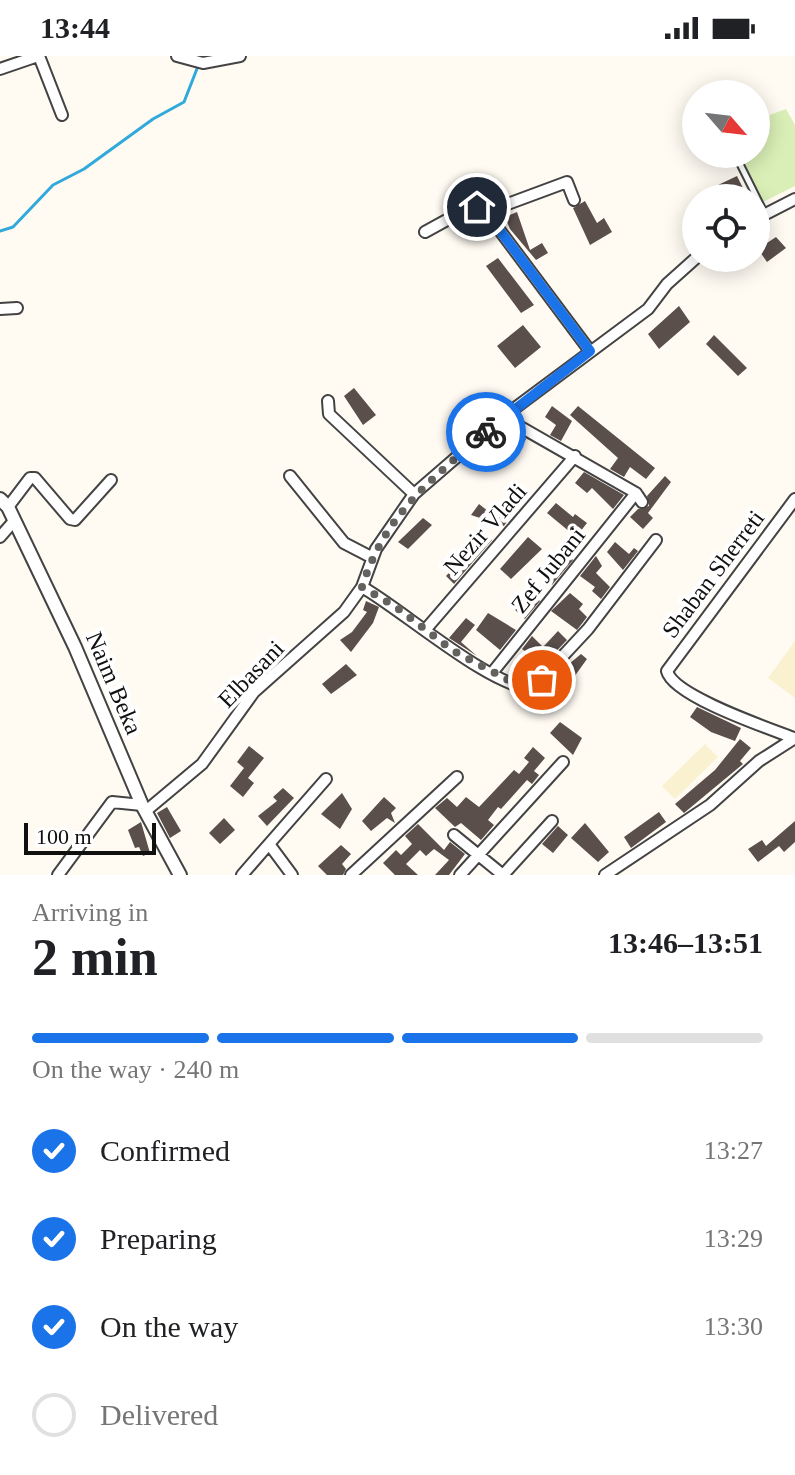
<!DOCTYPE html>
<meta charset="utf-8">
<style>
:root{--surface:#fff;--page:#f2f2f2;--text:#202124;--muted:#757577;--line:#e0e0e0;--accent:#1a73e8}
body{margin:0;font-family:"Times New Roman",serif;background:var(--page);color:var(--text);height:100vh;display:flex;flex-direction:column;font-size:30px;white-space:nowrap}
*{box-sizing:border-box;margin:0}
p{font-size:26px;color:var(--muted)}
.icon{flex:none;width:44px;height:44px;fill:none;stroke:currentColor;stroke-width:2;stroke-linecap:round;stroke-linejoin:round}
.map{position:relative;height:819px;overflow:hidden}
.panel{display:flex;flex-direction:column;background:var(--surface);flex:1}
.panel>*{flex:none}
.needle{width:52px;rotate:118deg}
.buttons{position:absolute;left:682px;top:24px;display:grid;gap:16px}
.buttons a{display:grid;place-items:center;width:88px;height:88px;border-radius:50%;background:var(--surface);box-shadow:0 4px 20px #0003;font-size:40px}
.scale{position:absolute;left:24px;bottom:20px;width:132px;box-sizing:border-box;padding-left:8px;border:4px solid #101010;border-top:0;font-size:22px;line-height:28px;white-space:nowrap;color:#101010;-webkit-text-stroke:6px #fff;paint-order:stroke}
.pin{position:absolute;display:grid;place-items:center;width:68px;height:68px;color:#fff;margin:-34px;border:4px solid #fff;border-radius:50%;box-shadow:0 2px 8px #0007}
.courier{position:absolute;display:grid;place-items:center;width:80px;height:80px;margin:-40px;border:6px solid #1a73e8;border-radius:50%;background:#fff;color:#222;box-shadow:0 2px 10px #0007}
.head em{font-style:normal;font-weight:800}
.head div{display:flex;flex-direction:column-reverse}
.head{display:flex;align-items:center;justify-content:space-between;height:136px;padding:0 32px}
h1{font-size:52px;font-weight:800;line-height:60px}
.bar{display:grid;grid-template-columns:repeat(4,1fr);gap:12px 8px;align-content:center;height:96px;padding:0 32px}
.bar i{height:10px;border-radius:6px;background:var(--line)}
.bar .active{background:var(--accent)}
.bar p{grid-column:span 4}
ol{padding:0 32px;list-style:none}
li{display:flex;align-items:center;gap:24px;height:88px}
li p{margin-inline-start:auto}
li .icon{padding:8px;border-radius:50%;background:var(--accent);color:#fff;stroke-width:4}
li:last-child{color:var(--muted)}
li i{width:44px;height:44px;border:4px solid var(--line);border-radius:50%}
.status{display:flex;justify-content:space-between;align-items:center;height:56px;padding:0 40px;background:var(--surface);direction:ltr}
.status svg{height:22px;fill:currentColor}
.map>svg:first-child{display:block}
.farmland{fill:#f9f1cf}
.green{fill:#daefb7}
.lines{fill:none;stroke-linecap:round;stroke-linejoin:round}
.stream{stroke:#31a9db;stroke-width:3}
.building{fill:#5a4f4b}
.service-casing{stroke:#434343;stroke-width:9}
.minor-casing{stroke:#434343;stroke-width:14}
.tertiary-casing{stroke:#434343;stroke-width:16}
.service{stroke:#fff;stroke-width:5}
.minor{stroke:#fff;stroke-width:10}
.tertiary{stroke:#fff;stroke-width:12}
.done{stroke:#64625f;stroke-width:8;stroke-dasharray:0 14.4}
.route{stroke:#1a73e8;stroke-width:10}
.labels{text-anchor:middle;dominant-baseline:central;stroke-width:8;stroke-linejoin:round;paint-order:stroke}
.street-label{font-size:24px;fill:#101010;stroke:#fff}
</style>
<div class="status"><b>13:44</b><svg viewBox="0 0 49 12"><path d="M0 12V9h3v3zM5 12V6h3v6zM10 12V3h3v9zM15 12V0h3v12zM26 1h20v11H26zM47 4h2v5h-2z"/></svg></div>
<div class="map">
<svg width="795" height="819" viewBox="0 0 795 819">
<rect width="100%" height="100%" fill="#fffbf3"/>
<path class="farmland" d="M795 585V642L768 622Z
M705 688 718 701 675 743 662 730Z"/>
<path class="green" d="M786 53 795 69V130L761 147 738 98H756V64Z"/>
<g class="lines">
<path class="stream" d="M0 175 13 171 53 129 84 113 153 63 184 46 202 0"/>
</g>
<path class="building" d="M737 120 744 134 723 142 718 129Z
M585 145 597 167 604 162 612 176 590 189 573 152Z
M517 156 530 194 542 187 548 197 536 204 510 173 505 161Z
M776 181 786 192 767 206 758 193Z
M498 202 534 249 521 257 486 210Z
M679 250 690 266 659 293 648 278Z
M523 269 541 291 515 312 497 290Z
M714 279 747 312 738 320 706 288Z
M354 332 376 359 363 369 344 340Z
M552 350 572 365 561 385 550 379 556 369 545 361Z
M578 350 655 412 646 423 630 411 624 421 610 413 618 402 570 359Z
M504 371 526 383 520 394 494 380Z
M584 416 624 439 613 453 592 432 587 437 575 427Z
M665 420 671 426 648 457 653 462 643 473 630 461 638 453 649 450 647 440Z
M556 447 573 461 575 458 587 467 576 481 547 457Z
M479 448 498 463 507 453 512 458 504 470 471 459Z
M423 462 432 469 408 493 398 486Z
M484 476 492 484 454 528 446 520 459 506 456 503 462 494Z
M528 481 542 493 511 523 500 513Z
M615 486 629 498 634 492 638 495 623 514 607 496Z
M565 497 573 504 552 529 543 522Z
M596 500 602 510 596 517 610 531 601 543 592 535 595 531 580 520Z
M530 536 540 545 525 563 514 553Z
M570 537 583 548 579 553 587 561 577 574 551 555Z
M366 545 379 551 373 567 351 596 340 584 352 576 367 556 363 554Z
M488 557 516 574 500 594 476 574Z
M466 562 475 569 461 586 477 600 449 582Z
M558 575 567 584 543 609 522 593 532 580 543 591Z
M581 598 587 603 569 628 557 618Z
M346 608 357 619 331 638 322 628Z
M697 651 741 672 735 685 711 676 690 661Z
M560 666 582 682 573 699 550 677Z
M740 683 751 692 740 705 743 708 684 757 675 748 715 714Z
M249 690 264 702 248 722 254 727 243 741 230 730 244 712 237 706Z
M533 691 545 702 534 715 539 719 532 728 527 724 501 753 498 751 488 764 494 769 481 784 461 767 455 771 435 752 447 742 457 751 466 741 479 751 514 714 519 718 529 706 524 702Z
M283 732 294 742 267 770 258 760 277 745 273 741Z
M342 737 352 753 340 773 321 758Z
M384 741 396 752 391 757 395 767 387 762 371 775 362 765Z
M167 751 181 775 170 782 157 757Z
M659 756 666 766 631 792 624 781Z
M224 762 235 774 220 788 209 777Z
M795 765V786L784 796 779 790 758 806 748 793 762 784 766 790Z
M141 766 150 797 143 800 139 791 135 792 128 774Z
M585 767 609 796 598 806 571 782Z
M418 768 444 794 450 786 465 798 449 819H435L449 804 434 793 426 800 420 794 406 808 418 819H395L383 807 396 794 401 799 412 788 405 780Z
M558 770 568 779 553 797 542 788Z
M341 789 351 798 342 808 346 813 343 819H327L318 810Z"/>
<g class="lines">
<g class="service-casing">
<path id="service" d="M735 98 765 158"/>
</g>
<g class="minor-casing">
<path id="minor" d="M39 0 62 59
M177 0 203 7 240 0
M0 13 38 0
M486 156 567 126 574 144
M756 163 795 143
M425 176 465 154 477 151 486 156 590 295
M0 253 17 252
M328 345 329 358 414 438
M503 361 636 437 642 446
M290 420 344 487 371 501
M8 451 30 422H35L70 463 75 464 111 424
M0 481 14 465
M362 531C400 552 495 635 533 632L588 573 656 484
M426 573 575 400
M492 617 636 437
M794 682C768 672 673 640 667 615L795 443
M147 754 202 708 254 636 344 556 362 531 376 493 414 438 503 361 648 253 667 228 696 202
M454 779 503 819
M269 788 326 723
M58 819 112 746 142 749
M242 819 269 788 292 819
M351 819 457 721
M460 819 563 706
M503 819 552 765
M605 819 710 749 759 705 795 682"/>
</g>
<g class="tertiary-casing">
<path id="tertiary" d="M0 443 8 451 75 591 142 749 180 819"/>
</g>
<use href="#service" class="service"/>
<use href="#minor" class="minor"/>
<use href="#tertiary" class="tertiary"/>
</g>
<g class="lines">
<path class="done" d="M486 376C431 424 385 458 362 531L396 551 452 594 525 633 542 624"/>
<path class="route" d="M477 151 486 156 590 295 486 376"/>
</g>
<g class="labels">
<g class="street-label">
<text transform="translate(485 473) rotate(-49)">Nezir Vladi</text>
<text transform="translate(548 514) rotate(-51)">Zef Jubani</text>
<text transform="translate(713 518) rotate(-53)">Shaban Sherreti</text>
<text transform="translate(251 618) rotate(-46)">Elbasani</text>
<text transform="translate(114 627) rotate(67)">Naim Beka</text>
</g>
</g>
</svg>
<div class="buttons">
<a><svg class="needle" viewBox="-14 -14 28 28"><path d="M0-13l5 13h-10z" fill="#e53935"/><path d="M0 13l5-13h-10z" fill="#757577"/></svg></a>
<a><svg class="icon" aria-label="locate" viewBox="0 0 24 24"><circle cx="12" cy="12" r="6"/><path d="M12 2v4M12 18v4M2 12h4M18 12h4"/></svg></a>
</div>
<div class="scale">100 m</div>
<div class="pin" style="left:542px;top:624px;background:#ea580c"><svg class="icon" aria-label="bag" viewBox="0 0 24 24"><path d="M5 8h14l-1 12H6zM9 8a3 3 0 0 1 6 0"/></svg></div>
<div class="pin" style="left:477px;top:151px;background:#1f2937"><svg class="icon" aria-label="home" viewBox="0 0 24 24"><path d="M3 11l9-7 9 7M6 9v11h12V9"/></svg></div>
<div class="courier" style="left:486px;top:376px"><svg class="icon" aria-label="bike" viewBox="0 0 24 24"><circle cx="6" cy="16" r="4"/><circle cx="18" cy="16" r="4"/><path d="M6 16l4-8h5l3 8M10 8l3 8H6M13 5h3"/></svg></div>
</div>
<section class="panel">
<div class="head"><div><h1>2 min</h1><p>Arriving in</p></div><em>13:46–13:51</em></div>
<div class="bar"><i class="active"></i><i class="active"></i><i class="active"></i><i></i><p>On the way · 240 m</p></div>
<ol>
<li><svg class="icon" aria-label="check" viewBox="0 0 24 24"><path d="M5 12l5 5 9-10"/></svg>Confirmed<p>13:27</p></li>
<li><svg class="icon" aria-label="check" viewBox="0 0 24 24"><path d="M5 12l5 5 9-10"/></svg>Preparing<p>13:29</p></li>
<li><svg class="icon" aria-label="check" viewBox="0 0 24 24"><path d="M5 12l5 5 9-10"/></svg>On the way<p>13:30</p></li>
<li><i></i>Delivered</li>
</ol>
</section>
